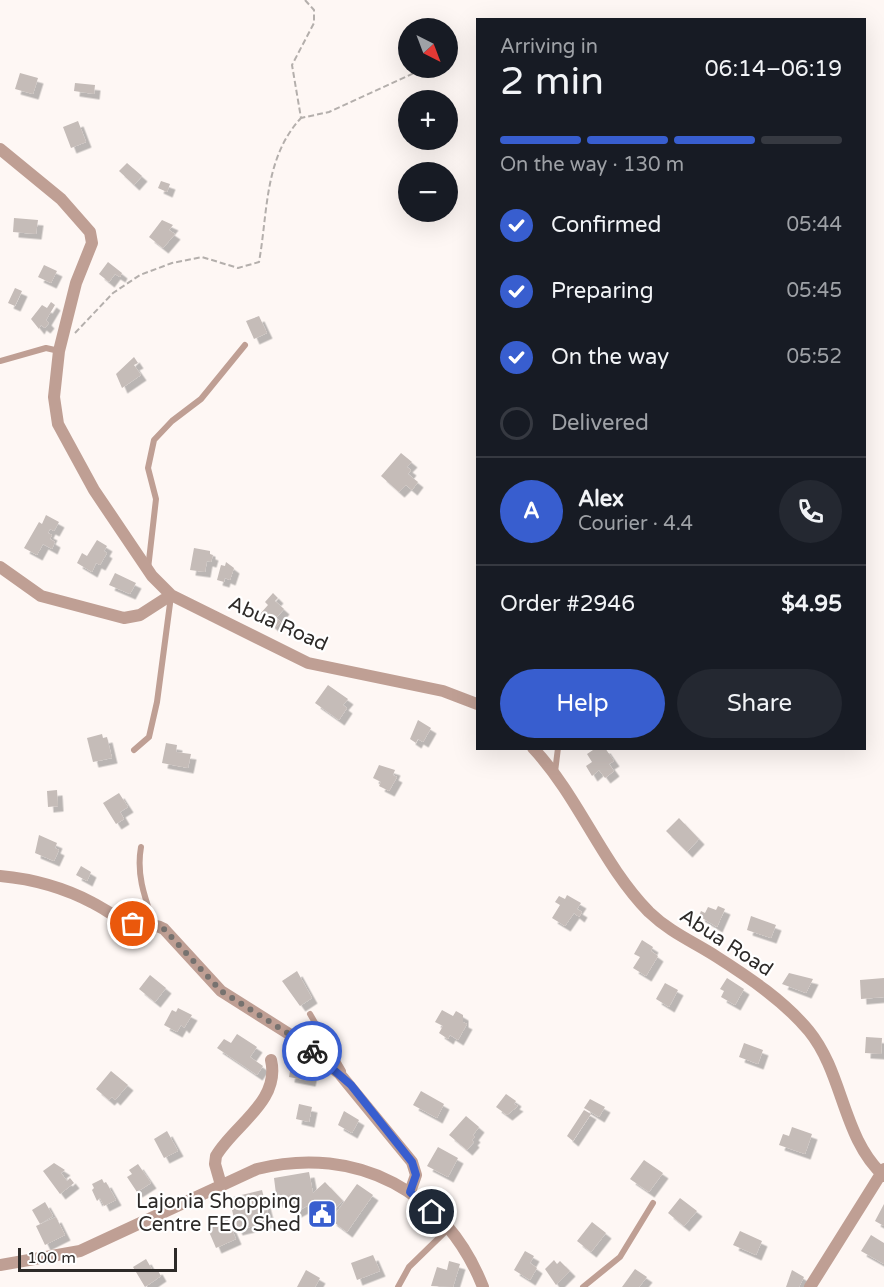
<!DOCTYPE html>
<meta charset="utf-8">
<style>
:root{--surface:#171b24;--page:#242831;--text:#f1f3f6;--muted:#9ea1a6;--line:#363941;--accent:#385ecf}
body{margin:0;font-family:"Varela Round",sans-serif;background:var(--page);color:var(--text);height:100vh;display:flex;flex-direction:column;font-size:22px;white-space:nowrap}
*{box-sizing:border-box;margin:0}
p{font-size:20px;color:var(--muted)}
.icon{flex:none;width:33px;height:33px;fill:none;stroke:currentColor;stroke-width:2;stroke-linecap:round;stroke-linejoin:round}
.map{position:relative;flex:1;overflow:hidden}
.side{position:absolute;left:476px;top:18px;width:390px;height:732px;display:flex;flex-direction:column;background:var(--surface);border-radius:0px;box-shadow:0 6px 24px #0002}
.side>*{flex:none}
.needle{width:39px;rotate:138deg}
.controls{position:absolute;left:398px;top:18px;display:grid;gap:12px}
.controls a{display:grid;place-items:center;width:60px;height:60px;border-radius:50%;background:var(--surface);box-shadow:0 6px 24px #0002;font-size:30px}
.scale{position:absolute;left:18px;bottom:15px;width:159px;box-sizing:border-box;padding-left:6px;border:3px solid #2d2a28;border-top:0;font-size:16px;line-height:21px;white-space:nowrap;color:#2d2a28;-webkit-text-stroke:4px #fff;paint-order:stroke}
.pin{position:absolute;display:grid;place-items:center;width:51px;height:51px;color:#fff;margin:-26px;border:3px solid #fff;border-radius:50%;box-shadow:0 2px 6px #0007}
.courier{position:absolute;display:grid;place-items:center;width:60px;height:60px;margin:-30px;border:4px solid #385ecf;border-radius:50%;background:#fff;color:#222;box-shadow:0 2px 8px #0007}
.summary em{font-style:normal;font-weight:600}
.summary div{display:flex;flex-direction:column-reverse}
.summary{display:flex;align-items:center;justify-content:space-between;height:102px;padding:0 24px}
h1{font-size:39px;font-weight:600;line-height:45px}
.bar{display:grid;grid-template-columns:repeat(4,1fr);gap:9px 6px;align-content:center;height:72px;padding:0 24px}
.bar i{height:8px;border-radius:4px;background:var(--line)}
.bar .selected{background:var(--accent)}
.bar p{grid-column:span 4}
.line{display:flex;align-items:center;gap:15px;padding:0 24px;border-top:2px solid var(--line)}
.line div{flex:1}
.round{display:grid;place-items:center;flex:none;width:63px;height:63px;border-radius:32px;background:var(--page)}
ol{padding:0 24px;list-style:none}
li{display:flex;align-items:center;gap:18px;height:66px}
li p{margin-inline-start:auto}
li .icon{padding:6px;border-radius:50%;background:var(--accent);color:#fff;stroke-width:4}
li:last-child{color:var(--muted)}
li i{width:33px;height:33px;border:3px solid var(--line);border-radius:50%}
.button{display:flex;gap:12px;margin-top:auto;padding:12px 24px}
.button a{flex:1;height:69px;border-radius:36px;background:var(--accent);color:#fff;font-size:24px;font-weight:600;line-height:69px;text-align:center}
.button a+a{background:var(--page);color:var(--text)}
.map>svg:first-child{display:block}
.building{fill:#c5bcb8;filter:url(#shadow)}
.lines{fill:none;stroke-linecap:round;stroke-linejoin:round}
.path{stroke:#b4afac;stroke-width:2;stroke-dasharray:6 3;stroke-linecap:butt}
.lane{stroke:#bf9f94;stroke-width:6}
.street{stroke:#bf9f94;stroke-width:12}
.done{stroke:#76726f;stroke-width:6;stroke-dasharray:0 10.8}
.route{stroke:#385ecf;stroke-width:8}
.labels{text-anchor:middle;dominant-baseline:central;stroke-width:4.5;stroke-linejoin:round;paint-order:stroke}
.street-label{font-size:20px;fill:#2d2a28;stroke:#fff}
.poi-label{font-size:20px;fill:#2d2a28;stroke:#fff;text-anchor:end}
</style>
<div class="map">
<svg width="884" height="1287" viewBox="0 0 884 1287">
<defs>
<filter id="shadow"><feDropShadow dx="5.5" dy="5.5" stdDeviation="0" flood-color="#0004"/></filter>
</defs>
<rect width="100%" height="100%" fill="#fef7f4"/>
<path class="building" d="M20 73 38 78 33 94 15 89Z
M75 83 95 85 94 94 74 91Z
M78 121 86 142 71 148 63 127Z
M127 163 142 176 134 185 119 171Z
M161 181 170 184 167 192 158 188Z
M14 218 38 220 36 234 13 232Z
M162 220 173 225 169 230 175 234 163 248 149 237Z
M108 262 122 273 120 277 115 274 109 282 99 274Z
M44 265 57 271 51 283 38 277Z
M15 288 22 291 15 306 8 303Z
M51 302 55 305 46 320 49 323 45 328 41 325 39 329 31 319 42 305 47 308Z
M259 316 267 333 254 339 246 321Z
M134 357 138 363 134 365 141 375 122 388 116 374Z
M401 453 412 462 407 467 411 470 408 474 418 482 412 490 406 485 399 492 381 476Z
M46 515 59 522 54 531 50 529 48 533 52 535 50 539 55 542 52 549 43 544 37 555 24 548 39 522 42 524Z
M97 540 107 546 104 551 107 553 100 565 96 563 92 572 77 563 82 553 87 556Z
M194 548 210 551V554L213 555 211 562 207 561 205 572 190 570Z
M226 562 234 568 230 580 225 578 224 582 217 580 221 565 225 566Z
M115 573 136 583 130 594 109 585Z
M273 593 278 598 275 601 284 609 276 618 281 622 275 628 260 614 268 605 265 602Z
M328 685 348 699 343 705 347 708 339 720 315 703Z
M418 720 431 728 423 742 418 739 416 743 410 739Z
M102 734 103 738 107 737 112 758 93 762 87 738Z
M166 743 177 745 176 752 191 754 188 768 162 763Z
M596 748H605L614 761 609 764 614 771 605 778 599 770 592 776 586 766 592 762 587 754Z
M379 765 395 770 393 775 397 777 389 791 379 786 381 782 373 778Z
M57 790 58 806 48 807 47 791Z
M119 793 128 807 120 812 124 819 116 824 103 803Z
M679 818 699 839 687 852 666 831Z
M39 835 57 843 55 848 59 850 54 861 35 853Z
M81 866 91 872 87 881 76 875Z
M567 895 581 903 577 909 582 912 579 917 574 913 565 926 552 918 560 905 555 902 559 896 565 899Z
M718 906 725 909 717 927 699 916 701 911 705 913 708 907 716 910Z
M751 916 776 925 771 938 747 930Z
M642 940 653 947 651 951 658 956 646 976 633 968 640 957 634 954Z
M297 971 312 998 300 1006 282 981Z
M789 973 813 979 806 993 782 984Z
M150 975 166 988 155 1002 139 989Z
M727 978 744 989 735 1005 721 997 724 991 720 989Z
M884 978V997L861 999 860 980Z
M665 983 678 990 669 1007 656 999Z
M178 1008 192 1015 184 1028 181 1025 177 1032 164 1025 172 1010 176 1012Z
M442 1010 453 1016 456 1011 463 1015V1022L467 1024 458 1040 450 1035 448 1039 439 1033 443 1026 435 1022Z
M237 1034 257 1047 250 1057 263 1066 257 1075 217 1048 224 1039 231 1043Z
M866 1037 882 1038 881 1054 865 1053Z
M744 1043 763 1050 758 1064 739 1057Z
M291 1065 296 1066V1069L312 1072 310 1081 289 1077Z
M111 1071 128 1085 115 1100 112 1097 109 1100 96 1089Z
M421 1091 444 1104 437 1118 413 1105Z
M506 1094 516 1101 514 1104 518 1106 507 1115 496 1107Z
M590 1099 605 1107 599 1117 584 1108Z
M299 1104 312 1107 309 1122 296 1119Z
M584 1110 591 1114 573 1141 567 1136Z
M344 1111 359 1120 352 1133 338 1125Z
M466 1116 479 1127 473 1135 475 1137 472 1140 474 1142 467 1150 449 1135Z
M792 1127 812 1134 805 1154 779 1145 783 1134 789 1136Z
M167 1131 178 1151 164 1158 154 1139Z
M438 1147 458 1158 448 1177 427 1166Z
M644 1160 663 1173 649 1192 630 1179Z
M54 1163 65 1170 61 1173 67 1181 70 1178 74 1183 60 1194 43 1171Z
M138 1164 151 1183 137 1192 127 1177 132 1174 129 1170Z
M309 1172 313 1193 325 1182 343 1201 323 1220 309 1205 294 1213 292 1199 277 1202 274 1178Z
M102 1179 104 1183 106 1182 116 1200 104 1206 100 1198 97 1201 92 1190 94 1188 92 1184Z
M357 1184 373 1195 347 1232 331 1220Z
M262 1190 270 1222 237 1230 229 1198Z
M680 1198 697 1211 684 1226 668 1213Z
M45 1202 53 1216 40 1224 32 1210Z
M884 1204V1226L875 1221Z
M56 1217 65 1235 45 1245 36 1226Z
M227 1218 236 1239 216 1248 207 1227Z
M592 1222 606 1233 591 1252 577 1241Z
M740 1231 762 1241 756 1255 733 1245Z
M871 1235 884 1243V1264L861 1251Z
M525 1251 534 1256 530 1263 537 1268 530 1280 514 1270Z
M373 1255 380 1271 357 1280 351 1263Z
M146 1259 153 1271 157 1269 161 1276 145 1287 133 1267Z
M554 1260 557 1264 560 1261 570 1271 556 1285 545 1269Z
M449 1261 460 1264 453 1287 431 1286 437 1267 447 1270Z
M635 1269 647 1277 639 1287H622Z
M306 1270 320 1278 315 1287H297Z
M792 1270 804 1277 799 1287H786Z"/>
<g class="lines">
<path class="path" d="M305 0 314 10V23L292 65 301 118 329 112 425 68
M75 333 113 293 140 275 172 263 202 257 238 268 259 262C268 212 264 158 301 118"/>
<path class="lane" d="M0 361 46 348 59 351
M148 569 156 499 148 468 154 440 172 421 201 399 245 345
M134 750 149 737 157 702 171 596
M555 772 558 748
M141 847C136 875 145 898 154 924
M310 1014 343 1071
M398 1287 409 1267 448 1229
M583 1287 620 1257 653 1203"/>
<path class="street" d="M0 149 61 199 90 232 92 243 76 283 59 351 54 397 58 424 94 490 152 576 171 595 308 663 443 691 477 704
M0 567 41 596 124 618 140 615 171 595
M533 748C579 797 602 864 649 912 671 933 692 941 717 957 750 978 784 1001 809 1031 844 1074 842 1138 884 1176
M0 876C33 879 63 887 93 903 105 909 116 918 129 923 141 927 152 922 164 929L221 991 297 1039 339 1073 412 1162 416 1175 410 1192
M221 1185 215 1164 216 1156C233 1126 281 1101 271 1060
M0 1265 80 1251 257 1169C357 1144 446 1192 483 1287
M810 1287 884 1169"/>
</g>
<g class="lines">
<path class="done" d="M133 924H154L164 929 221 991 297 1039 312 1051"/>
<path class="route" d="M312 1051 351 1085 412 1162 416 1175 410 1192 432 1212"/>
</g>
<defs>
<g id="civic-square" transform="scale(1.5)"><rect x="-9" y="-9" width="18" height="18" rx="4" fill="#385ecf" stroke="#fff"/><path d="M-.6-6.5H3V-4.5H.6V-3L4-1V1h2V6H-6V1h2V-1L-.6-3ZM-1.2 2.5V6h2.4V2.5Z" fill="#fff"/></g>
</defs>
<g fill-rule="evenodd">
<use href="#civic-square" x="322" y="1214"/>
</g>
<g class="labels">
<g class="street-label">
<text transform="translate(278 624) rotate(24)">Abua Road</text>
<text transform="translate(726 943) rotate(33)">Abua Road</text>
</g>
<g class="poi-label">
<text x="301" y="1202">Lajonia Shopping<tspan x="301" dy="23">Centre FEO Shed</tspan></text>
</g>
</g>
</svg>
<div class="controls">
<a><svg class="needle" viewBox="-14 -14 28 28"><path d="M0-13l5 13h-10z" fill="#e53935"/><path d="M0 13l5-13h-10z" fill="#9ea1a6"/></svg></a>
<a>+</a>
<a>−</a>
</div>
<div class="scale">100 m</div>
<div class="pin" style="left:133px;top:924px;background:#ea580c"><svg class="icon" aria-label="bag" viewBox="0 0 24 24"><path d="M5 8h14l-1 12H6zM9 8a3 3 0 0 1 6 0"/></svg></div>
<div class="pin" style="left:432px;top:1212px;background:#1f2937"><svg class="icon" aria-label="home" viewBox="0 0 24 24"><path d="M3 11l9-7 9 7M6 9v11h12V9"/></svg></div>
<div class="courier" style="left:312px;top:1051px"><svg class="icon" aria-label="bike" viewBox="0 0 24 24"><circle cx="6" cy="16" r="4"/><circle cx="18" cy="16" r="4"/><path d="M6 16l4-8h5l3 8M10 8l3 8H6M13 5h3"/></svg></div>
<section class="side">
<div class="summary"><div><h1>2 min</h1><p>Arriving in</p></div><em>06:14–06:19</em></div>
<div class="bar"><i class="selected"></i><i class="selected"></i><i class="selected"></i><i></i><p>On the way · 130 m</p></div>
<ol>
<li><svg class="icon" aria-label="check" viewBox="0 0 24 24"><path d="M5 12l5 5 9-10"/></svg>Confirmed<p>05:44</p></li>
<li><svg class="icon" aria-label="check" viewBox="0 0 24 24"><path d="M5 12l5 5 9-10"/></svg>Preparing<p>05:45</p></li>
<li><svg class="icon" aria-label="check" viewBox="0 0 24 24"><path d="M5 12l5 5 9-10"/></svg>On the way<p>05:52</p></li>
<li><i></i>Delivered</li>
</ol>
<div class="line" style="height:108px"><b class="round" style="background:var(--accent);color:#fff">A</b><div><b>Alex</b><p>Courier · 4.4</p></div><a class="round"><svg class="icon" aria-label="phone" viewBox="0 0 24 24"><path d="M5 4h4l2 5-3 2q2 4 5 5l2-3 5 2v4C11 20 4 13 5 4z"/></svg></a></div>
<div class="line" style="height:78px"><div>Order #2946</div><b>$4.95</b></div>
<div class="button"><a>Help</a><a>Share</a></div>
</section>
</div>
